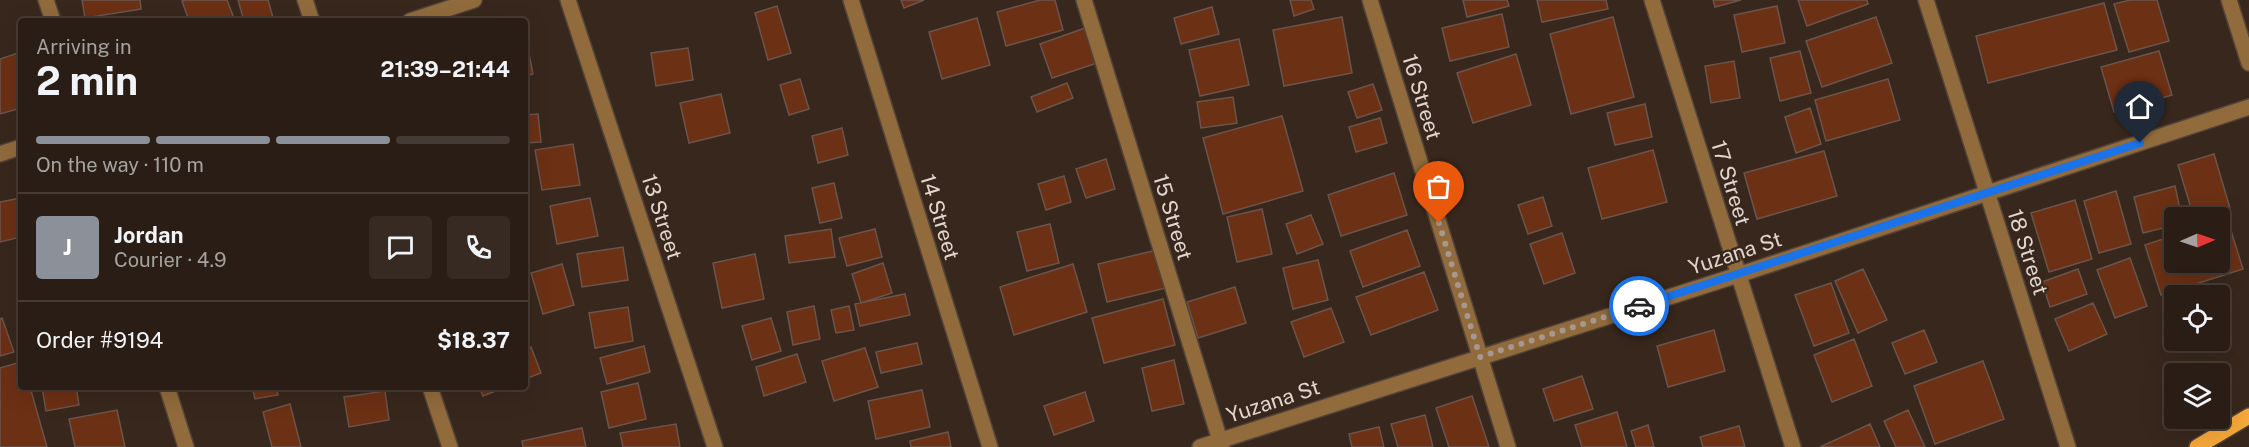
<!DOCTYPE html>
<meta charset="utf-8">
<style>
:root{--surface:#2a1d15;--page:#362a22;--text:#f1f3f6;--muted:#a5a2a0;--line:#463b34;--accent:#8c9099}
body{margin:0;font-family:"Public Sans",sans-serif;background:var(--page);color:var(--text);height:100vh;display:flex;flex-direction:column;font-size:22px;white-space:nowrap}
*{box-sizing:border-box;margin:0}
p{font-size:20px;color:var(--muted)}
.icon{flex:none;width:33px;height:33px;fill:none;stroke:currentColor;stroke-width:2;stroke-linecap:round;stroke-linejoin:round}
.map{position:relative;flex:1;overflow:hidden}
.side{position:absolute;left:18px;top:18px;width:510px;height:372px;display:flex;flex-direction:column;background:var(--surface);border-radius:6px;box-shadow:0 6px 24px #0002,0 0 0 2px var(--line)}
.side>*{flex:none}
.needle{width:39px;rotate:88deg}
.controls{position:absolute;left:2164px;top:207px;display:grid;gap:12px}
.controls a{display:grid;place-items:center;width:66px;height:66px;border-radius:6px;background:var(--surface);box-shadow:0 6px 24px #0002,0 0 0 2px var(--line);font-size:30px}
.pin{position:absolute;display:grid;place-items:center;width:51px;height:51px;color:#fff;margin:-62px -26px;border-radius:50% 50% 50% 0;rotate:-45deg;box-shadow:0 0 6px #0007}
.pin .icon{rotate:45deg}
.courier{position:absolute;display:grid;place-items:center;width:60px;height:60px;margin:-30px;border:4px solid #1a73e8;border-radius:50%;background:#fff;color:#222;box-shadow:0 2px 8px #0007}
.summary em{font-style:normal;font-weight:700}
.summary div{display:flex;flex-direction:column-reverse}
.summary{display:flex;align-items:center;justify-content:space-between;height:102px;padding:0 18px}
h1{font-size:39px;font-weight:700;line-height:45px}
.bar{display:grid;grid-template-columns:repeat(4,1fr);gap:9px 6px;align-content:center;height:72px;padding:0 18px}
.bar i{height:8px;border-radius:4px;background:var(--line)}
.bar .on{background:var(--accent)}
.bar p{grid-column:span 4}
.line{display:flex;align-items:center;gap:15px;padding:0 18px;border-top:2px solid var(--line)}
.line div{flex:1}
.round{display:grid;place-items:center;flex:none;width:63px;height:63px;border-radius:6px;background:var(--page)}
.map>svg:first-child{display:block}
.building{fill:#6c3014;stroke:#6a544b;stroke-width:1.5}
.lines{fill:none;stroke-linecap:round;stroke-linejoin:round}
.minor-casing{stroke:#534339;stroke-width:18}
.major-casing{stroke:#534339;stroke-width:18}
.minor{stroke:#916b3c;stroke-width:15}
.major{stroke:#f7a939;stroke-width:15}
.done{stroke:#a69890;stroke-width:6;stroke-dasharray:0 10.8}
.route{stroke:#1a73e8;stroke-width:8}
.labels{text-anchor:middle;dominant-baseline:central;stroke-width:4.5;stroke-linejoin:round;paint-order:stroke}
.street-label{font-size:21px;fill:#e1d5cf;stroke:#38271c}
</style>
<div class="map">
<svg width="2249" height="447" viewBox="0 0 2249 447">
<rect width="100%" height="100%" fill="#38271c"/>
<path class="building" d="M82 0H140L141 9 85 18Z
M186 0H227L235 21H189L182 1Z
M238 0H268L274 21H244Z
M901 0H924L904 8Z
M1040 0H1055L1063 30 1006 46 997 12Z
M1290 0H1311L1314 9 1294 16Z
M1463 0H1507L1509 6 1467 17Z
M1537 0H1606L1608 9 1542 22Z
M1713 0H1741L1715 7Z
M1798 0H1867L1868 4 1807 26Z
M2130 0H2157L2169 41 2129 52 2114 4Z
M2104 3 2117 50 1988 83 1976 36Z
M777 6 791 53 768 60 755 13Z
M1777 6 1785 43 1742 52 1734 15Z
M1212 7 1219 34 1181 44 1174 18Z
M1502 14 1509 47 1450 61 1442 28Z
M1342 17 1352 73 1284 86 1273 30Z
M1613 17 1634 97 1571 114 1550 34Z
M1876 17 1892 63 1822 87 1806 41Z
M977 18 990 65 942 79 929 32Z
M1085 28 1097 63 1052 78 1040 44Z
M525 34 533 74 525 76Z
M1239 39 1249 85 1200 96 1189 50Z
M688 48 693 80 656 86 651 53Z
M1800 51 1811 93 1780 101 1770 58Z
M2159 51 2172 95 2114 112 2101 67Z
M21 52V108L0 114V59Z
M1516 54 1531 105 1473 123 1457 73Z
M1734 61 1740 98 1711 103 1705 66Z
M800 79 809 109 789 115 780 85Z
M1888 79 1900 120 1826 141 1815 100Z
M1067 83 1073 98 1037 112 1031 97Z
M1373 84 1382 110 1357 118 1348 92Z
M721 94 730 133 689 143 680 103Z
M1233 97 1237 123 1201 128 1197 102Z
M1645 104 1652 137 1615 145 1607 113Z
M1810 108 1821 144 1796 153 1785 117Z
M538 114 541 142 525 143V115Z
M1282 116 1303 191 1223 214 1203 138Z
M1380 118 1387 143 1356 152 1349 127Z
M842 128 848 155 818 163 812 136Z
M573 144 580 185 542 190 535 150Z
M1653 150 1667 202 1602 219 1588 168Z
M1824 151 1837 196 1757 219 1744 173Z
M2214 154 2230 208 2201 218H2194L2178 165Z
M1106 159 1115 189 1086 198 1076 169Z
M1394 173 1407 215 1341 236 1328 195Z
M1064 176 1071 202 1046 210 1038 184Z
M834 183 842 218 820 223 812 188Z
M2175 186 2182 218H2175V225L2143 233 2134 197Z
M2116 191 2131 244 2099 253 2084 201Z
M1543 197 1552 226 1528 234 1518 205Z
M21 198V237L0 242V202Z
M590 198 598 236 557 244 550 206Z
M2075 200 2092 259 2049 272 2031 213Z
M1262 209 1272 254 1237 262 1227 217Z
M1311 215 1323 244 1297 254 1286 224Z
M2227 218 2243 269 2161 295 2145 245 2175 235V262H2220V221Z
M1050 224 1059 263 1027 271 1017 232Z
M831 229 835 257 789 263 785 236Z
M875 229 882 257 847 266 839 238Z
M1407 230 1420 266 1363 287 1350 251Z
M1562 233 1575 273 1544 284 1530 244Z
M623 247 628 280 582 287 577 254Z
M1157 250 1166 288 1107 302 1098 264Z
M755 254 764 299 722 308 713 263Z
M2130 258 2147 306 2115 318 2097 270Z
M1318 260 1328 300 1293 309 1283 268Z
M883 263 892 293 861 303 852 274Z
M562 264 574 305 543 314 531 273Z
M1073 264 1087 312 1014 335 1000 287Z
M1863 269 1887 320 1858 333 1835 281Z
M2078 269 2087 294 2050 307 2042 282Z
M1424 272 1438 310 1371 335 1356 297Z
M1831 283 1849 333 1814 346 1795 295Z
M1235 287 1246 323 1198 338 1187 302Z
M905 294 910 315 860 326 855 304Z
M1163 299 1175 345 1104 363 1092 318Z
M2093 303 2107 334 2069 351 2055 319Z
M814 306 820 339 793 345 787 312Z
M849 306 854 330 836 333 831 310Z
M628 307 633 341 595 348 589 313Z
M1331 308 1344 342 1304 357 1291 322Z
M2 318 14 352 0 356V319Z
M771 318 781 351 752 360 742 326Z
M1714 330 1725 371 1668 387 1657 346Z
M1924 330 1937 362 1905 374 1892 343Z
M1854 339 1872 386 1832 402 1814 355Z
M917 343 922 364 881 373 876 352Z
M644 346 650 372 607 384 600 358Z
M531 347 541 373 525 379V350Z
M865 348 878 387 834 401 822 361Z
M797 354 806 382 764 396 756 367Z
M1174 360 1184 404 1152 411 1142 368Z
M1983 361 2004 419 1935 444 1914 386Z
M21 362V387H30L47 447H0V368Z
M1582 376 1593 409 1554 421 1543 389Z
M638 383 646 419 609 428 601 392Z
M42 387H76L79 405 46 411Z
M252 387H276L278 395 255 399Z
M479 387H506L483 396Z
M922 390 930 427 876 439 868 401Z
M385 391 389 420 349 427 344 397Z
M1085 392 1094 421 1054 435 1044 406Z
M1472 396 1489 447H1449L1436 408Z
M290 404 301 447H272L263 412Z
M117 410 125 447H75L69 419Z
M1908 410 1925 447H1896L1884 421Z
M1617 412 1627 447H1582L1575 425Z
M1425 415 1433 447H1398L1391 424Z
M676 424 680 447H623L620 433Z
M1870 424 1880 447H1820Z
M1648 425 1654 447H1636L1631 431Z
M1739 426 1745 447H1703L1700 437Z
M1379 427 1384 447H1352L1349 434Z
M582 428 586 447H523L522 441Z
M948 432 951 447H911L910 441Z"/>
<g class="lines">
<g class="minor-casing">
<path id="minor" d="M46 0 53 21
M305 0 312 21
M568 0 715 447
M851 0 990 447
M1084 0 1222 447
M1370 0 1508 447
M1652 0 1793 447
M1926 0 2068 447
M2229 0 2249 63
M410 21 474 0
M0 154 21 147
M167 387 186 447
M430 387 450 447
M1200 447 1738 275 2249 107"/>
</g>
<g class="major-casing">
<path id="major" d="M2197 447 2249 416"/>
</g>
<use href="#minor" class="minor"/>
<use href="#major" class="major"/>
</g>
<g class="lines">
<path class="done" d="M1439 223 1480 357 1639 306"/>
<path class="route" d="M1639 306 2140 143"/>
</g>
<g class="labels">
<g class="street-label">
<text transform="translate(1422 97) rotate(73)">16 Street</text>
<text transform="translate(1731 183) rotate(73)">17 Street</text>
<text transform="translate(662 217) rotate(72)">13 Street</text>
<text transform="translate(940 217) rotate(73)">14 Street</text>
<text transform="translate(1173 217) rotate(73)">15 Street</text>
<text transform="translate(2028 252) rotate(72)">18 Street</text>
<text transform="translate(1735 253) rotate(-18)">Yuzana St</text>
<text transform="translate(1273 401) rotate(-18)">Yuzana St</text>
</g>
</g>
</svg>
<div class="controls">
<a><svg class="needle" viewBox="-14 -14 28 28"><path d="M0-13l5 13h-10z" fill="#e53935"/><path d="M0 13l5-13h-10z" fill="#a5a2a0"/></svg></a>
<a><svg class="icon" aria-label="locate" viewBox="0 0 24 24"><circle cx="12" cy="12" r="6"/><path d="M12 2v4M12 18v4M2 12h4M18 12h4"/></svg></a>
<a><svg class="icon" aria-label="layers" viewBox="0 0 24 24"><path d="M12 4l9 5-9 5-9-5zM3 14l9 5 9-5"/></svg></a>
</div>
<div class="pin" style="left:1439px;top:223px;background:#ea580c"><svg class="icon" aria-label="bag" viewBox="0 0 24 24"><path d="M5 8h14l-1 12H6zM9 8a3 3 0 0 1 6 0"/></svg></div>
<div class="pin" style="left:2140px;top:143px;background:#1f2937"><svg class="icon" aria-label="home" viewBox="0 0 24 24"><path d="M3 11l9-7 9 7M6 9v11h12V9"/></svg></div>
<div class="courier" style="left:1639px;top:306px"><svg class="icon" aria-label="car" viewBox="0 0 24 24"><path d="M5 17H2v-5l4-1 3-4h7l3 4 3 1v5h-3M9 17h6M6 11h13"/><circle cx="7" cy="17" r="2"/><circle cx="17" cy="17" r="2"/></svg></div>
<section class="side">
<div class="summary"><div><h1>2 min</h1><p>Arriving in</p></div><em>21:39–21:44</em></div>
<div class="bar"><i class="on"></i><i class="on"></i><i class="on"></i><i></i><p>On the way · 110 m</p></div>
<div class="line" style="height:108px"><b class="round" style="background:var(--accent);color:#fff">J</b><div><b>Jordan</b><p>Courier · 4.9</p></div><a class="round"><svg class="icon" aria-label="chat" viewBox="0 0 24 24"><path d="M4 5h16v11H9l-5 4z"/></svg></a><a class="round"><svg class="icon" aria-label="phone" viewBox="0 0 24 24"><path d="M5 4h4l2 5-3 2q2 4 5 5l2-3 5 2v4C11 20 4 13 5 4z"/></svg></a></div>
<div class="line" style="height:78px"><div>Order #9194</div><b>$18.37</b></div>
</section>
</div>
